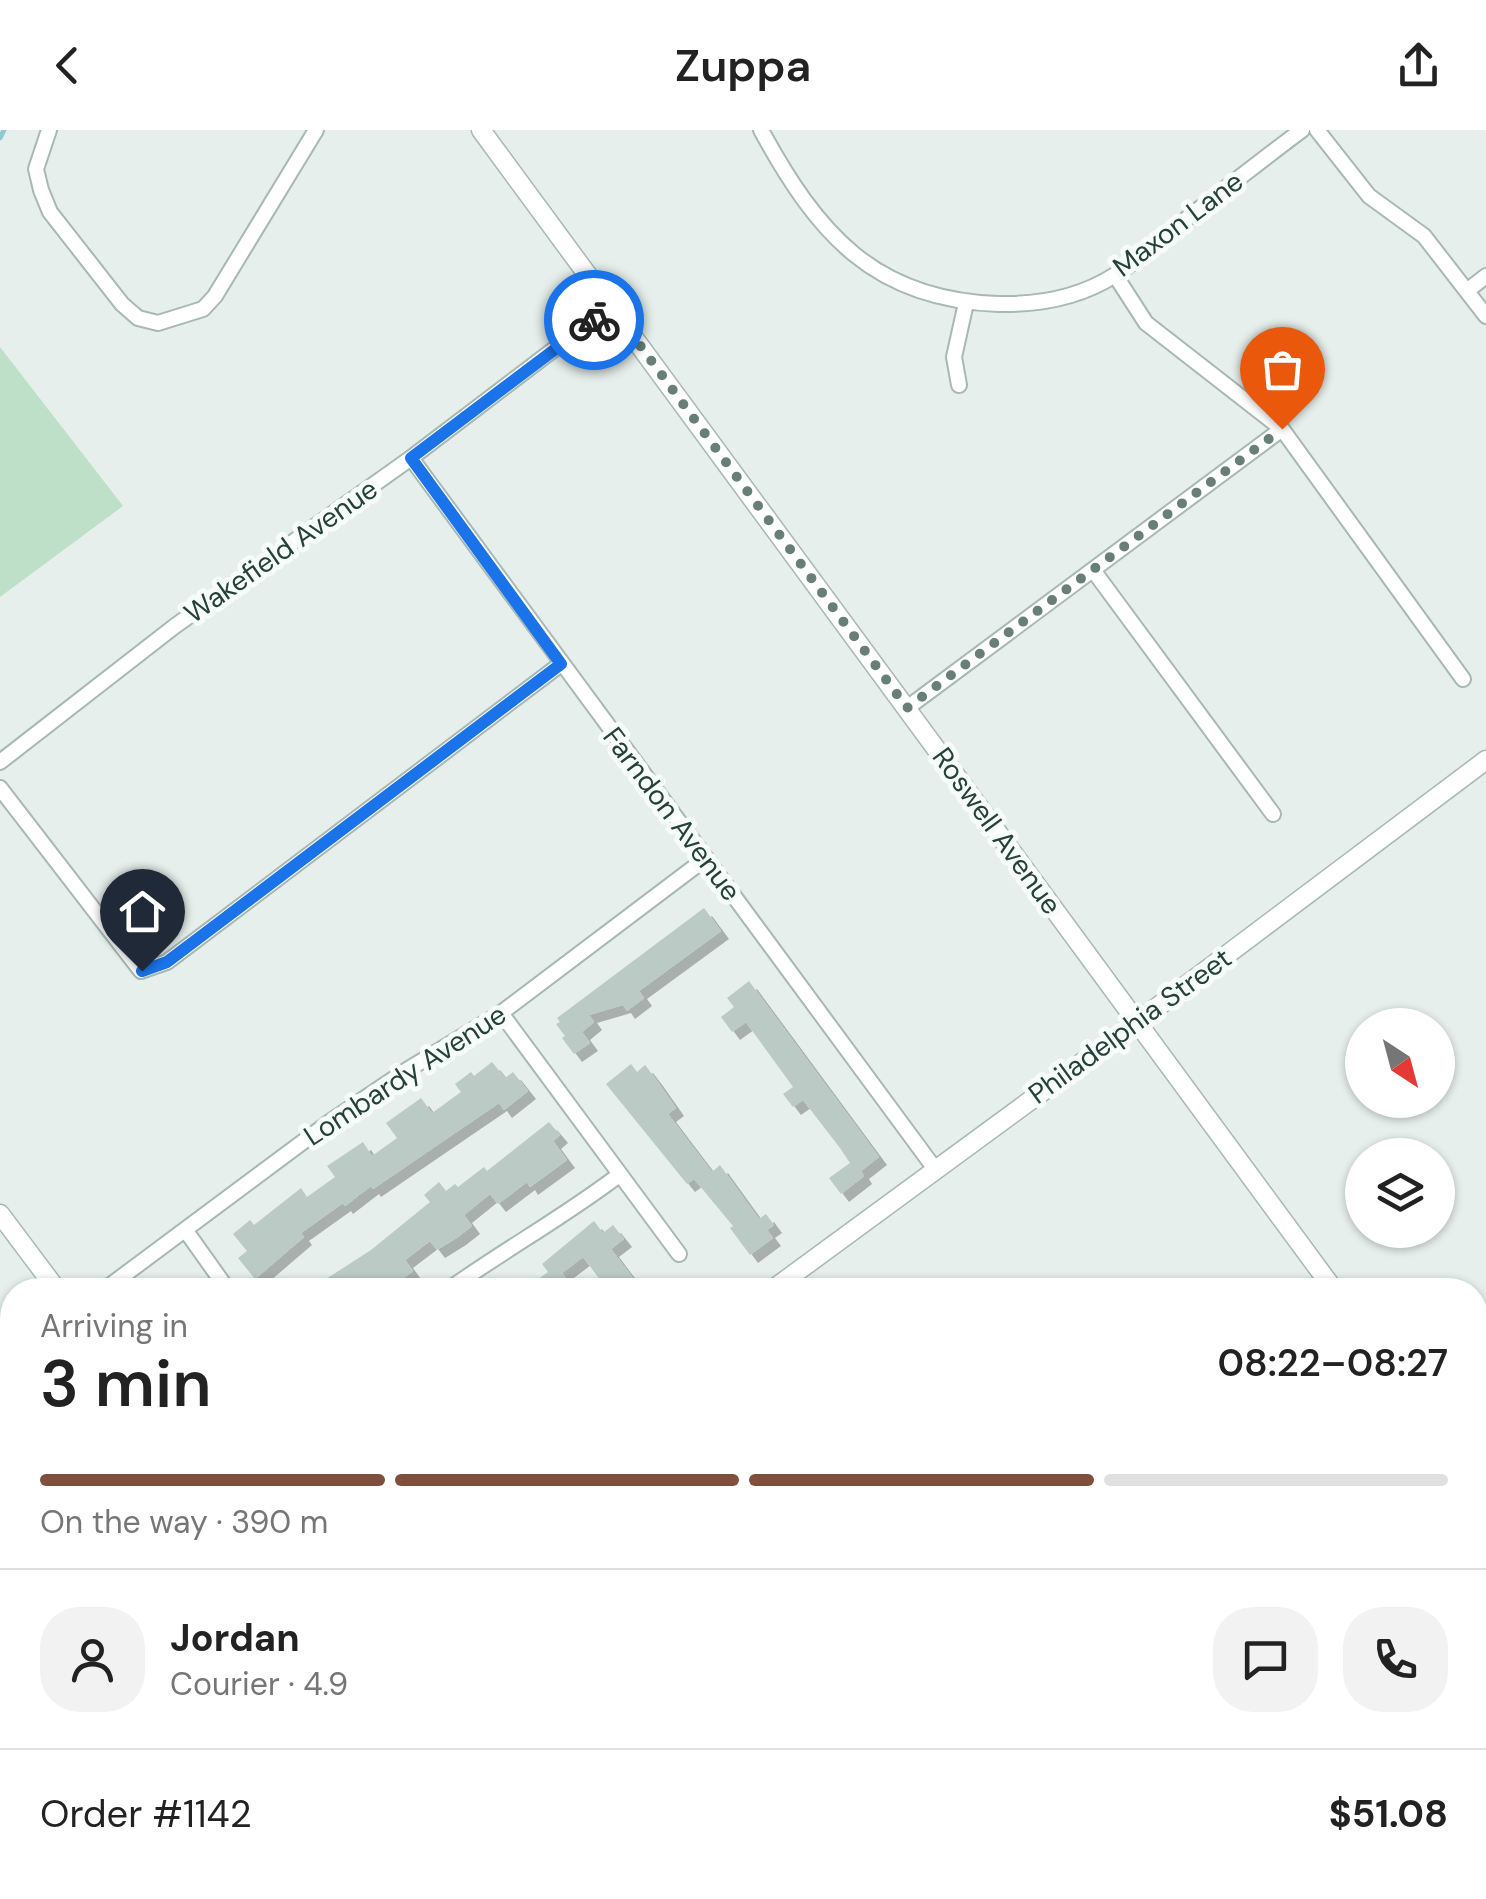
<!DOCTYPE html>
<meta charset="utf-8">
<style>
:root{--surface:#fff;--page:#f2f2f2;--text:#222;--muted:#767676;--line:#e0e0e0;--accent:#804e3d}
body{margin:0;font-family:"DM Sans",sans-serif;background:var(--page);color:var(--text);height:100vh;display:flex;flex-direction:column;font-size:38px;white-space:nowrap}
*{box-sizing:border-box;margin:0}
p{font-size:32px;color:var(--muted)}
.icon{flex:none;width:55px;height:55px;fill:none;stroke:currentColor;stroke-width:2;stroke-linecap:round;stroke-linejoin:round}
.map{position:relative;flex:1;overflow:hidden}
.drawer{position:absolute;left:0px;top:1148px;width:1488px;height:622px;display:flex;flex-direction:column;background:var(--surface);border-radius:40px 40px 0 0;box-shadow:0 2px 8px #0004}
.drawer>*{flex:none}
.needle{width:65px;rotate:144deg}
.controls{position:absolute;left:1345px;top:878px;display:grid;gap:20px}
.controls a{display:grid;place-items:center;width:110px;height:110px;border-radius:50%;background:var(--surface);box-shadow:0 2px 8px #0004;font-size:50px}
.pin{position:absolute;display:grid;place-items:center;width:85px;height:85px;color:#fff;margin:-102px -42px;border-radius:50% 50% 50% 0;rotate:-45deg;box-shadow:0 0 10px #0007}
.pin .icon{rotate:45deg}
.courier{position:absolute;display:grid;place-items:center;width:100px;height:100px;margin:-50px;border:8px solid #1a73e8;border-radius:50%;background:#fff;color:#222;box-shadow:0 2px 12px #0007}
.summary em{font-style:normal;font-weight:600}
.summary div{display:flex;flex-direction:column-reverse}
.summary{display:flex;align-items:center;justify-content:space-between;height:170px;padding:0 40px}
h1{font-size:65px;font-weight:600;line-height:75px}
.bar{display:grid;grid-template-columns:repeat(4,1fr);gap:15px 10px;align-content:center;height:120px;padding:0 40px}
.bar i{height:12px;border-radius:8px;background:var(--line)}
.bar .selected{background:var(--accent)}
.bar p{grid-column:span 4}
.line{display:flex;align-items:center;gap:25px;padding:0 40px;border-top:2px solid var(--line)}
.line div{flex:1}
.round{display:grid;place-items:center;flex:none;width:105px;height:105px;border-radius:40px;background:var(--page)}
header{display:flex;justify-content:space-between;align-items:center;height:130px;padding:0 40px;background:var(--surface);font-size:45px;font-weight:600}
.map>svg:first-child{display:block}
.green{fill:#bfe0c8}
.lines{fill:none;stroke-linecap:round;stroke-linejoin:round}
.stream{stroke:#8ec9d4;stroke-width:5}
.building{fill:#bbcac4;filter:url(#shadow)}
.service-casing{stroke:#a8b8b2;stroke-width:11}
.minor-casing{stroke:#a8b8b2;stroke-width:18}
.tertiary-casing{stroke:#a8b8b2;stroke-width:21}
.service{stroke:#fff;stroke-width:8}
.minor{stroke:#fff;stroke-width:14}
.tertiary{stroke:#fff;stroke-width:18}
.done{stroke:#687f78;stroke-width:10;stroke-dasharray:0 18}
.route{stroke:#1a73e8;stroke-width:12}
.labels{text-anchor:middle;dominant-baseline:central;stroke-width:10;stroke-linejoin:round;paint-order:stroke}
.street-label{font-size:28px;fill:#24423a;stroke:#f7fbf9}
</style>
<header><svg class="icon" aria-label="back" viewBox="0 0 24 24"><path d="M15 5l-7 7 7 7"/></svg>Zuppa<svg class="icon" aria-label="share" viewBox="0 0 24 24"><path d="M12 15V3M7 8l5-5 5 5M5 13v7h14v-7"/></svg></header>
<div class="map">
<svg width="1486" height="1769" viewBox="0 0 1486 1769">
<defs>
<filter id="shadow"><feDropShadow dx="8" dy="8" stdDeviation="0" flood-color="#0004"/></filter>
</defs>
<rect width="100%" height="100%" fill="#e6efeb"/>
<path class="green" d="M0 217 123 376 0 467Z"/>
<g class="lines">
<path class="stream" d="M0 8 4 0"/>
</g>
<path class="building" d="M704 778 721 801 639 861 644 868 627 881 623 875 589 885 594 892 582 902 590 913 574 924 562 908 565 906 556 894 560 892 557 888Z
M749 851 879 1027 861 1041 864 1046 841 1064 829 1048 850 1033 840 1018 803 970 793 977 783 964 793 957 746 892 732 902 721 887 734 877 727 868Z
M492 932 505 948 513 942 528 961 504 980 499 973 373 1059 371 1056 345 1076 343 1073 301 1103 304 1107 255 1149 238 1128 247 1121 233 1104 250 1090 254 1095 301 1058 307 1067 335 1047 327 1036 363 1012 372 1026 397 1008 386 993 421 968 432 983 461 962 455 954 471 942 474 946Z
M631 934 637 942 645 935 655 948 676 978 668 984 712 1042 720 1035 759 1089 766 1084 774 1095 767 1100 773 1108 750 1125 730 1098 733 1096 694 1049 687 1054 606 954Z
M549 992 560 1005 553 1011 567 1030 530 1057 527 1052 498 1074 490 1064 464 1085 472 1096 458 1107 437 1120 430 1111 405 1130 413 1141 396 1154 400 1160H309L371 1120 430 1072 424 1065 439 1052 446 1061 455 1054 458 1057 484 1037 487 1041Z
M594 1091 603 1103 613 1095 624 1109 611 1119 642 1160H590L601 1151 583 1127 562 1143 575 1160H523L548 1142 542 1134Z"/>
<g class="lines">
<g class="service-casing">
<path id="service" d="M1475 1265 1486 1260
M0 1343 12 1334
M0 1413 12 1416
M1475 1647 1486 1662
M408 1769 424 1758"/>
</g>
<g class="minor-casing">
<path id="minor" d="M49 0 36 39 41 60 50 82 122 174 138 188 158 193 203 179 215 166 316 0
M761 0C817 103 874 170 998 174 1040 175 1079 168 1115 145 1136 132 1155 113 1175 98 1217 65 1259 32 1302 0
M1317 0 1369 66 1424 106 1486 186
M1115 145 1146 193 1282 299 1463 549
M1468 160 1486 146
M959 255 954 227 966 173
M411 328 935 1039
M1093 440 1273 684
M907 578 1282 299
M0 632 175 496 411 328 611 176
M0 658 141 841 167 832 561 534
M501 883 679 1124
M186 1101 228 1160
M104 1160 331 991 407 940 501 883 705 729
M448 1160C504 1120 564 1087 619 1045
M1475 1498 1486 1490
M102 1758 110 1769
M1340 1758 1349 1769
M1100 1769 1116 1758"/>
</g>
<g class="tertiary-casing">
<path id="tertiary" d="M481 0 1334 1160
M0 1084 57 1160
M772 1160 1136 893 1486 630
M1475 1350 1486 1365
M0 1737 12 1728
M504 1758 513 1769"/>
</g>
<use href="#service" class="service"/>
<use href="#minor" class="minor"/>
<use href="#tertiary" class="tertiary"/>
</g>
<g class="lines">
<path class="done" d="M594 190 611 176 907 578 1282 299"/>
<path class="route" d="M142 841 167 832 561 534 411 328 594 190"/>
</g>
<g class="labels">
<g class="street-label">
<text transform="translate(1178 94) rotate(-37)">Maxon Lane</text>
<text transform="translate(281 421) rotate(-35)">Wakefield Avenue</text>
<text transform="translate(672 684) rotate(53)">Farndon Avenue</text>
<text transform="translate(997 701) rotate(54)">Roswell Avenue</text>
<text transform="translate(1130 896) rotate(-36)">Philadelphia Street</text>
<text transform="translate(405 945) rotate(-33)">Lombardy Avenue</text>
</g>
</g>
</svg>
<div class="controls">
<a><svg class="needle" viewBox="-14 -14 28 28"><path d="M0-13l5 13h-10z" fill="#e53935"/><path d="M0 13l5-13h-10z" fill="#767676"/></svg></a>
<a><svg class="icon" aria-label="layers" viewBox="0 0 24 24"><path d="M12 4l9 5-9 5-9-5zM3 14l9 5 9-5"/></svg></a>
</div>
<div class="pin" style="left:1282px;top:299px;background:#ea580c"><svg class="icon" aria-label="bag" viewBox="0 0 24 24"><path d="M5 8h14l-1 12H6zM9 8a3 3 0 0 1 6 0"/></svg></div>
<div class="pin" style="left:142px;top:841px;background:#1f2937"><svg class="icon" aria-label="home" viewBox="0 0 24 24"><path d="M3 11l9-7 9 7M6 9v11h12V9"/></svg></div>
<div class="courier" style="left:594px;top:190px"><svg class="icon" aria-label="bike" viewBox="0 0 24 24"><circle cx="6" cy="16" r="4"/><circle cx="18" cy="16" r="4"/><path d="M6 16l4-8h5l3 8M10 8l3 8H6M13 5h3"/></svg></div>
<section class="drawer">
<div class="summary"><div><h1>3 min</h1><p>Arriving in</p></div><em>08:22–08:27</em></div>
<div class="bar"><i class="selected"></i><i class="selected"></i><i class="selected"></i><i></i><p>On the way · 390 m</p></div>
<div class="line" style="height:180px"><a class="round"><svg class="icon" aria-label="person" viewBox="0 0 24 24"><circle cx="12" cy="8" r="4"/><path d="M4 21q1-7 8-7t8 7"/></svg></a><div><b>Jordan</b><p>Courier · 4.9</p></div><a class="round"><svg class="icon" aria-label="chat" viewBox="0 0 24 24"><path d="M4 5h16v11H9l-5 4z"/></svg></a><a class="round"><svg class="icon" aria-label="phone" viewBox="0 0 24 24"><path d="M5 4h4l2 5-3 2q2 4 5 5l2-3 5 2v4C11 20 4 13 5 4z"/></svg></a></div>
<div class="line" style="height:130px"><div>Order #1142</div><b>$51.08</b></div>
</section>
</div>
